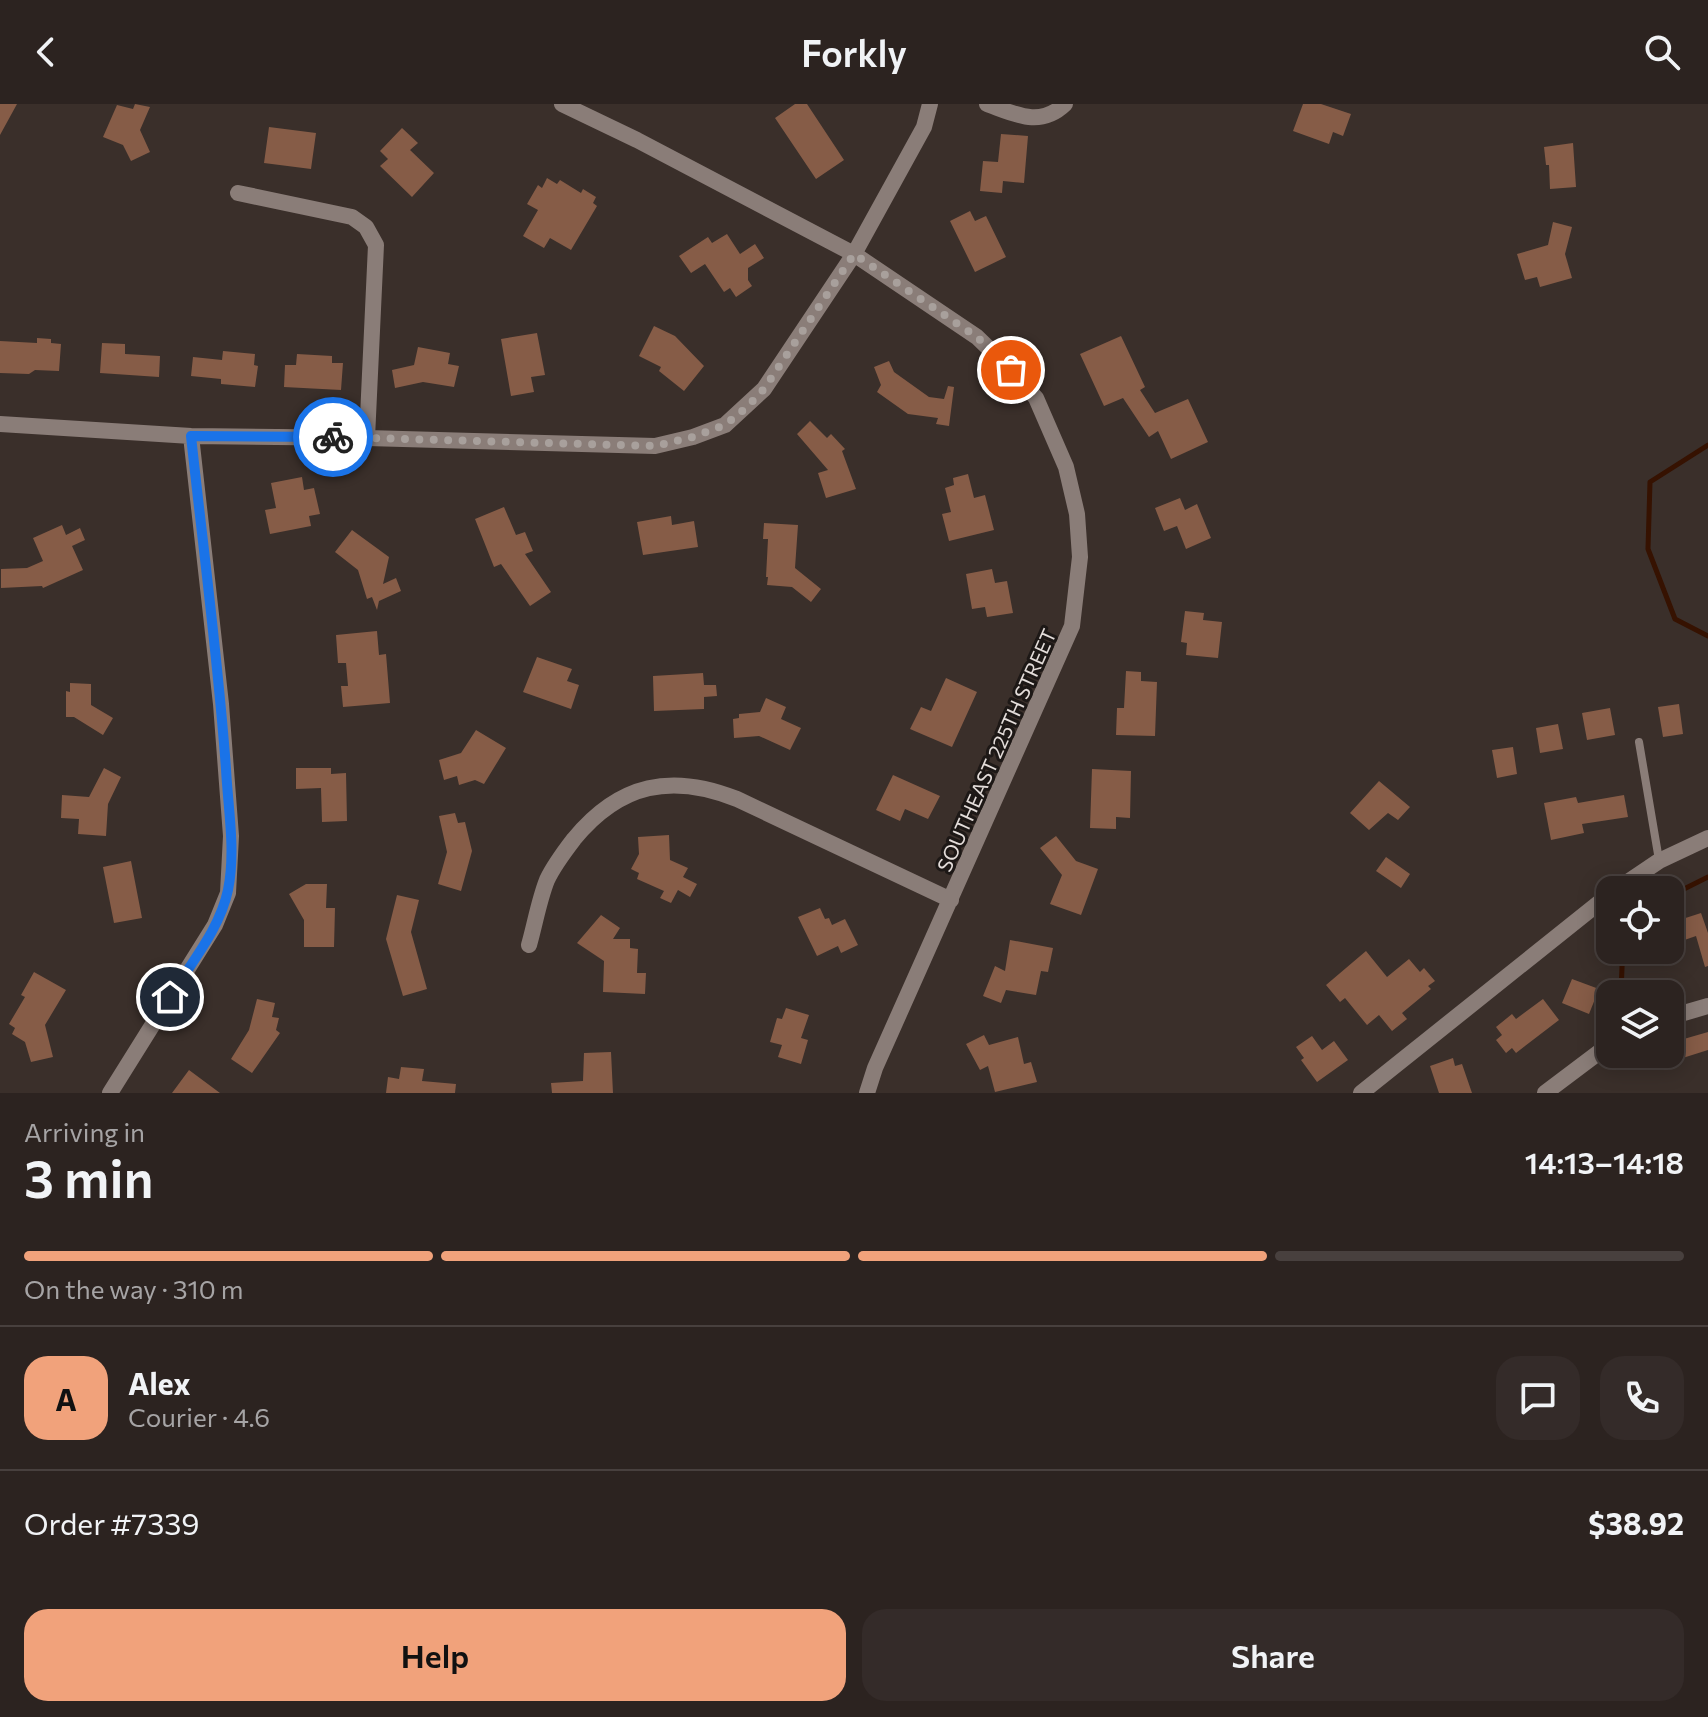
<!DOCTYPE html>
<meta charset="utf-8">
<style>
:root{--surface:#2c2320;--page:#342b29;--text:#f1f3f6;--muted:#a6a4a5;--line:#48403e;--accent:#f1a27b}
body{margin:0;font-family:Commissioner,sans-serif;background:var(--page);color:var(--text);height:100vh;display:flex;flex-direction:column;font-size:30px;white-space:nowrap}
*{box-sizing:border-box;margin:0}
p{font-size:26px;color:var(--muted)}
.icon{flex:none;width:44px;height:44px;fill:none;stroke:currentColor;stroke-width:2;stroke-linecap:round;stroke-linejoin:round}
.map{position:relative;height:989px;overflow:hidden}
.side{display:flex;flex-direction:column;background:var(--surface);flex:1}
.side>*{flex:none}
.fabs{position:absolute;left:1596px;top:772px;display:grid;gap:16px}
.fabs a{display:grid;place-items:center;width:88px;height:88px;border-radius:16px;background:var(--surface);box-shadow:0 4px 20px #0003,0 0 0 2px var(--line);font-size:40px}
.pin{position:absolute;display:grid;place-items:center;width:68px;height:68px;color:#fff;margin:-34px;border:4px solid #fff;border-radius:50%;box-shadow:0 2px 8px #0007}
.courier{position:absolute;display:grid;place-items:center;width:80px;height:80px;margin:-40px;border:6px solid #1a73e8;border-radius:50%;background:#fff;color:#222;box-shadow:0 2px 10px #0007}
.summary em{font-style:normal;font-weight:600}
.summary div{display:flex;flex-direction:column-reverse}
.summary{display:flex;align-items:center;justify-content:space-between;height:136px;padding:0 24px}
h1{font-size:52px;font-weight:600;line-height:60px}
.bar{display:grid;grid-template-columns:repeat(4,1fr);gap:12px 8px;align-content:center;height:96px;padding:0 24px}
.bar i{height:10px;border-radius:6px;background:var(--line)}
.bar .selected{background:var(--accent)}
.bar p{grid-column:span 4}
.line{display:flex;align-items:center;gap:20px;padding:0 24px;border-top:2px solid var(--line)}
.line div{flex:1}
.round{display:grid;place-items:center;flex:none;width:84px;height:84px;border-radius:24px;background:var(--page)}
.action{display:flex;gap:16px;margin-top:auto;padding:16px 24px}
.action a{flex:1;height:92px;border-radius:24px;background:var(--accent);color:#111;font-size:32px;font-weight:600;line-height:92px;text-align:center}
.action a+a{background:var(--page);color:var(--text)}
header{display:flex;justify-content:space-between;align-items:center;height:104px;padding:0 24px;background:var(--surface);font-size:36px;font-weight:600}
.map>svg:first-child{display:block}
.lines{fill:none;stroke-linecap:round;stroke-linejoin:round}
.stream{stroke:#361201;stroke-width:5}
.building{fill:#865c47}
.service{stroke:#8a7d78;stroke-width:8}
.minor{stroke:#8a7d78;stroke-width:16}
.done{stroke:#a8a09c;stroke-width:8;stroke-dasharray:0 14.4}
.route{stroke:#1a73e8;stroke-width:10}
.labels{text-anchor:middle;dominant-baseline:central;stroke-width:6;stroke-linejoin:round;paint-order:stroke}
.street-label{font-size:20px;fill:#e4ddda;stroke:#1d1816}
</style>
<header><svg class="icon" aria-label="back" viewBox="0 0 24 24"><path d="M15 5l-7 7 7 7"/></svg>Forkly<svg class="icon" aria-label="search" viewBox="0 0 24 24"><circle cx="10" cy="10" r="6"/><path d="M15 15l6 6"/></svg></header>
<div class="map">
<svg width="1708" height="989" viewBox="0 0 1708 989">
<rect width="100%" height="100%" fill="#3a2f2a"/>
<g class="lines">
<path class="stream" d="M1708 341 1650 378 1648 445 1675 515 1708 532
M1670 792 1708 773
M1619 890C1624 874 1620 861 1624 846"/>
</g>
<path class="building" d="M0 0H17L0 31Z
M135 0 150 3 140 26 150 48 131 57 123 41 103 33 117 1 133 5Z
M795 0H807L844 56 816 75 775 14Z
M1303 0H1321L1351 10 1343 32 1333 28 1329 40 1293 27Z
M269 23 316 29 311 65 264 59Z
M402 24 418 39 410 46 434 69 412 93 380 62 388 55 380 47Z
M1001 30 1028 32 1024 79 1003 77 1002 89 980 87 983 57 998 58Z
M1573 39 1576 83 1550 85 1549 61H1546L1544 43Z
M547 74 557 80 560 76 581 89 583 85 596 93 593 99 597 102 571 146 550 134 544 144 523 132 538 106 527 100 538 81 542 84Z
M970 107 975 117 986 112 1006 153 975 168 950 117Z
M1553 118 1572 123 1565 150 1572 174 1540 183 1537 173 1525 176 1517 150 1548 141Z
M727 130 740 150 755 140 764 154 748 164V176L752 182 736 193 730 184 724 188 705 160 691 169 679 152 708 133 712 139Z
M654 222 675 232 704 262 684 287 659 267 661 263 639 252Z
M537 229 545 271 531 273 534 288 511 292 501 235Z
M1121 232 1145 283 1140 286 1155 309 1188 295 1208 338 1171 355 1158 327 1149 333 1123 294 1104 302 1080 250Z
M37 234 51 235V239L61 240 59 267 35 266 29 270 0 269V237L37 239Z
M102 239 125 240V250L160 252 159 273 100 269Z
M418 243 450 249 448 260 459 262 454 283 423 278 395 284 392 266 414 261Z
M223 247 255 250 254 261 258 262 255 283 221 280V275L191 272 193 253 222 256Z
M297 250 332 252V259H343L341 286 284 283 285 261H296Z
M889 257 894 268 929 293 944 295 948 282 954 283 949 322 936 320 938 314 908 310 877 288 881 281 874 263Z
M810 317 827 334 831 330 845 345 842 347 856 385 826 394 818 369 828 366 797 330Z
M968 370 974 394 985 391 994 426 949 437 942 410 951 408 945 384 954 381 953 374Z
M302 373 304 386 314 384 320 410 309 412 311 422 270 430 265 406 276 404 271 379Z
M1180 394 1185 406 1197 400 1211 434 1186 445 1177 422 1164 427 1155 404Z
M504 403 516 431 525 428 533 447 525 450 551 488 530 502 501 460 494 463 475 415Z
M671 412 672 421 694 417 698 443 643 451 637 418Z
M764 419 798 421 795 464 821 485 811 498 792 483 767 481 768 473H766L768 435H763Z
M62 421 66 431 80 424 85 436 72 442 83 466 43 484 42 482 1 484V465L27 464 43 457 33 434Z
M352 426 389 453 383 480 396 474 401 487 379 497 377 506 372 493 367 495 358 466 335 448Z
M992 465 995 479 1007 477 1013 509 987 513 985 503 972 505 966 470Z
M1185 507 1204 509 1203 516 1222 518 1218 554 1186 551 1187 539 1181 538Z
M377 527 379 551 386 550 390 599 343 603 341 582H348L346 559H338L336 531Z
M537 553 572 565 567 577 579 581 571 605 523 588Z
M1126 567 1141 568V577L1157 578 1155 632 1116 631 1117 604H1124Z
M703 569 704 581H716L717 592 704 593V605L654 607 653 572Z
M946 574 977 588 952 643 910 625 921 603 931 607Z
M70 579 91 580V601L113 614 103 631 74 613H66V587L70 588Z
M766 594 786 603 781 615 801 624 790 646 759 632 734 634 733 615 739 614V610L760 608Z
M1679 600 1683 630 1663 633 1658 603Z
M1610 604 1615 631 1587 636 1582 609Z
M1558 620 1563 645 1540 649 1536 624Z
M476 626 506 644 484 680 475 676 459 681 457 672 444 676 439 656 461 649Z
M1513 643 1517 670 1497 674 1492 646Z
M104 664 121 673 108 700 106 732 78 730 79 715 61 714 62 691 89 693Z
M296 664H331V670L346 669 347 717 322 718 321 684 296 685Z
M1092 665 1131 667 1130 714 1116 713V725L1090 724Z
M893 671 940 692 928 715 905 705 900 717 876 706Z
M1379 677 1410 703 1398 716 1388 709 1369 726 1350 709Z
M1624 691 1628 713 1582 720 1584 729 1551 736 1544 699 1576 693 1578 699Z
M455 709 458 719 465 718 472 747 461 787 438 780 447 748 439 712Z
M669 731 670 756 688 764 683 773 697 780 690 793 678 786 671 799 660 794 664 787 637 775 639 769 631 765 639 750 638 733Z
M1056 732 1076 757 1098 765 1081 811 1050 800 1062 771 1040 744Z
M1386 753 1410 770 1401 784 1376 767Z
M131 757 142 814 114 819 103 763Z
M306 780H327L326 804H335L334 843H304V816L289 790Z
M397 791 419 796 411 828 427 885 403 892 386 835Z
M820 804 825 815 829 814 832 821 845 815 858 841 841 849 838 842 817 852 798 813Z
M1701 809 1708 829V862L1705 863 1696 832 1670 841V819Z
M601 811 620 824 613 835H630V844L638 845 637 869H646L645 890 603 888 604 857 577 839Z
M1010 836 1053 844 1048 868 1041 867 1036 891 1006 886 1001 899 983 892 995 862 1005 867Z
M1366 847 1387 873 1409 855 1420 868 1424 864 1435 877 1428 882 1431 885 1402 909 1407 915 1392 927 1379 911 1367 921 1345 894 1340 898 1326 881Z
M34 868 66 886 45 921 53 953 31 958 25 938 12 930 15 924 9 920 25 893 21 891Z
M1572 875 1599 885 1589 910 1562 899Z
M257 895 275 899 272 913 279 914 276 926 280 929 252 969 231 955 249 926Z
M1543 895 1559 916 1516 949 1512 944 1506 949 1496 936 1502 931 1496 923 1512 910 1516 915Z
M786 904 809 911 801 934 808 936 801 960 778 953 782 941 770 938 777 914 782 915Z
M1708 928V946L1670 958V939Z
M984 931 989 941 1018 933 1024 960 1031 958 1037 978 995 988 988 962 980 966 966 940Z
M1312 932 1322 946 1334 937 1348 956 1317 978 1301 956 1304 954 1296 943Z
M611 948 613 989H552L551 979 583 977 584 949Z
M1453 954 1455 962 1462 960 1472 989H1439L1430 962Z
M401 963 424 965 422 977 456 980 455 989H386L388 973 399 975Z
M189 966 220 989H172Z"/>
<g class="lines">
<path class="service" d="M1639 638 1659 756"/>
<path class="minor" d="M562 0 637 36 854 150 977 233 1011 266 1036 294 1066 363 1077 410 1080 453 1072 522 875 964 867 989
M987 0C1015 10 1040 24 1065 0
M238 89 352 113 366 123 376 141 367 334
M0 320 191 332 367 334 655 342 693 333 725 321 764 285 854 150 924 23 930 0
M1616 786 1659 757 1708 734
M529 841C535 820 539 796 547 776 554 761 564 748 574 735 620 679 672 669 737 695L951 796
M1670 913 1708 902
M110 989 215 821 228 789 231 732 221 600 191 332
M1361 989 1610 790
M1545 989 1610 940"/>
</g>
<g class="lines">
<path class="done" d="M333 333 655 342 693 333 725 321 747 303 764 285 854 150 977 233 1011 266"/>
<path class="route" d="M170 893C190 860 220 825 228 786 236 747 228 704 226 665 218 554 203 443 191 332L333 333"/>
</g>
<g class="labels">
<g class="street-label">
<text transform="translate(996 646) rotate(-66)">SOUTHEAST 225TH STREET</text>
</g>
</g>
</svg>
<div class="fabs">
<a><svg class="icon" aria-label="locate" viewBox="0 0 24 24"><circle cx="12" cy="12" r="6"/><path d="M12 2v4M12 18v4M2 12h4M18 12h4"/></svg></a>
<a><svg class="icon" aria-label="layers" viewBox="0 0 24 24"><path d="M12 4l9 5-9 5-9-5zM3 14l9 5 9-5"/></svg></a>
</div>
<div class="pin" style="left:1011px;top:266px;background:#ea580c"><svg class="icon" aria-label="bag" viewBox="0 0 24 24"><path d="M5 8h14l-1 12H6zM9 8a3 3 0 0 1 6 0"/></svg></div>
<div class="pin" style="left:170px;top:893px;background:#1f2937"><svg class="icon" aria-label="home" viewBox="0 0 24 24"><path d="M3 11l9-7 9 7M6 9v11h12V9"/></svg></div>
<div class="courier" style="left:333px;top:333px"><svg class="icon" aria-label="bike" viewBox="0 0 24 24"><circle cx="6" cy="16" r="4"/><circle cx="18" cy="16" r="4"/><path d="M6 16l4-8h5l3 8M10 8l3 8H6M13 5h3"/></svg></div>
</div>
<section class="side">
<div class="summary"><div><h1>3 min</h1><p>Arriving in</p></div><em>14:13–14:18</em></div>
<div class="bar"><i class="selected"></i><i class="selected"></i><i class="selected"></i><i></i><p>On the way · 310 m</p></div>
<div class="line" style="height:144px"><b class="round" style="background:var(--accent);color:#111">A</b><div><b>Alex</b><p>Courier · 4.6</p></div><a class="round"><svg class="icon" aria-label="chat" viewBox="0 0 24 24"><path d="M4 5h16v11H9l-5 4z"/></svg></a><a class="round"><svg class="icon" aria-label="phone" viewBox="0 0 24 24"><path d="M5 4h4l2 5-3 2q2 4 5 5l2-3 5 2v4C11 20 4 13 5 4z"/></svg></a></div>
<div class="line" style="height:104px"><div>Order #7339</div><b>$38.92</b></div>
<div class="action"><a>Help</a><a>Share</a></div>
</section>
